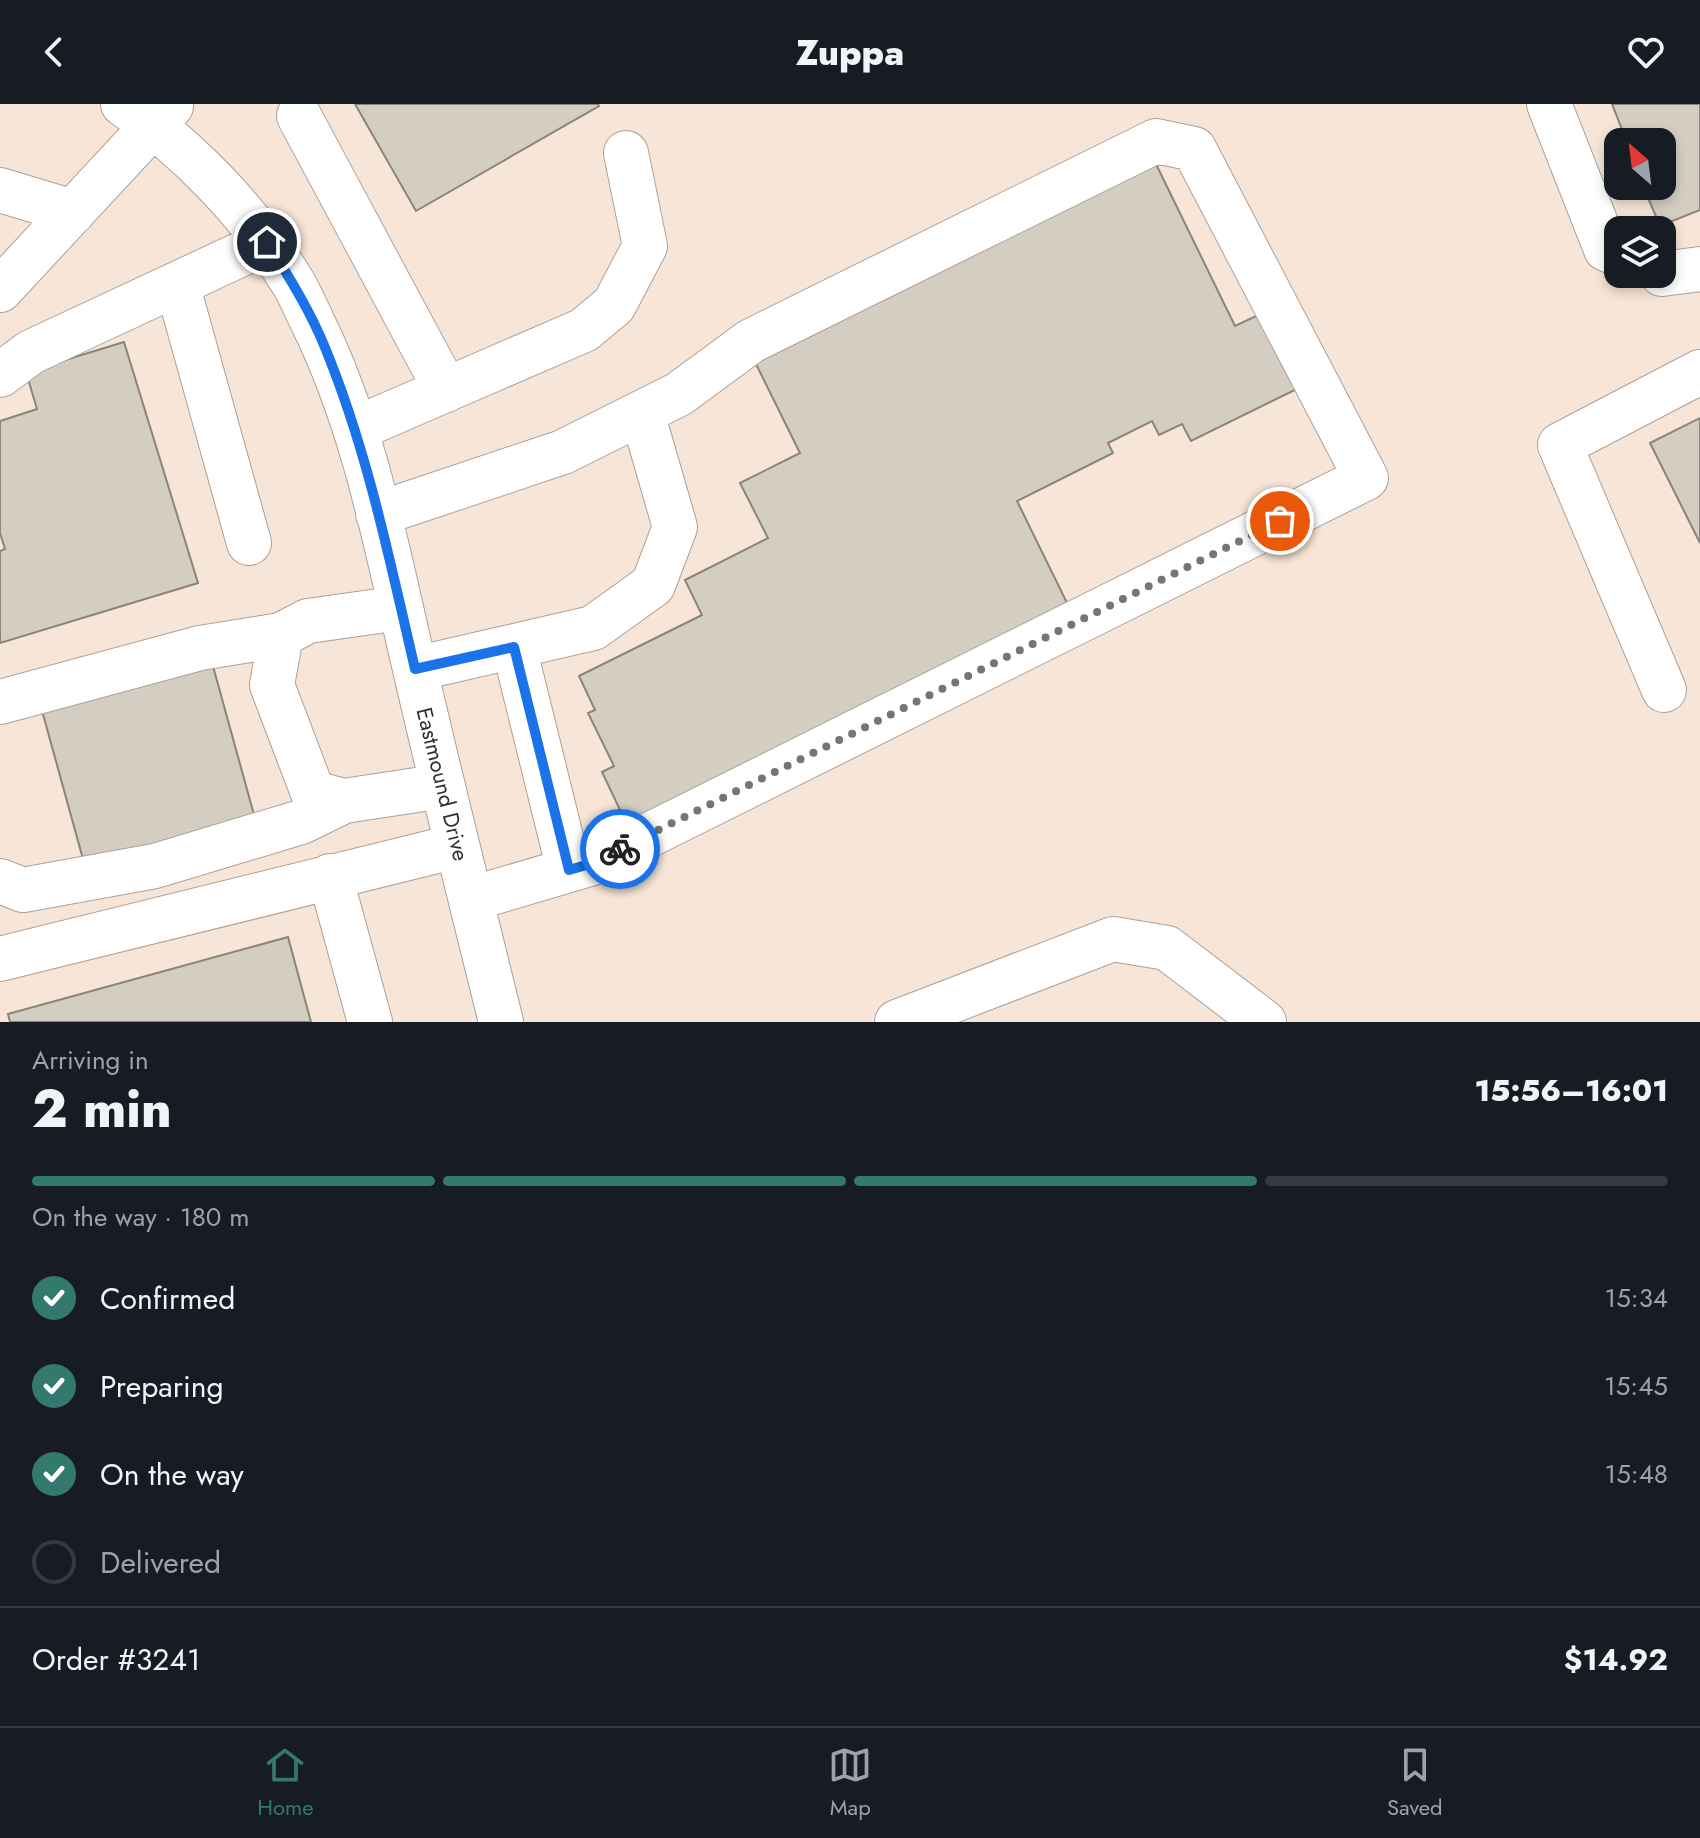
<!DOCTYPE html>
<meta charset="utf-8">
<style>
:root{--surface:#171b24;--page:#20242c;--text:#f1f3f6;--muted:#9ea1a6;--line:#363941;--accent:#337970}
body{margin:0;font-family:Jost,sans-serif;background:var(--page);color:var(--text);height:100vh;display:flex;flex-direction:column;font-size:30px;white-space:nowrap}
*{box-sizing:border-box;margin:0}
p{font-size:26px;color:var(--muted)}
.icon{flex:none;width:44px;height:44px;fill:none;stroke:currentColor;stroke-width:2;stroke-linecap:round;stroke-linejoin:round}
.map{position:relative;height:918px;overflow:hidden}
.panel{display:flex;flex-direction:column;background:var(--surface);flex:1}
.panel>*{flex:none}
.needle{width:52px;rotate:332deg}
.buttons{position:absolute;left:1604px;top:24px;display:grid;gap:16px}
.buttons a{display:grid;place-items:center;width:72px;height:72px;border-radius:16px;background:var(--surface);box-shadow:0 4px 12px #0003;font-size:40px}
.pin{position:absolute;display:grid;place-items:center;width:68px;height:68px;color:#fff;margin:-34px;border:4px solid #fff;border-radius:50%;box-shadow:0 2px 8px #0007}
.courier{position:absolute;display:grid;place-items:center;width:80px;height:80px;margin:-40px;border:6px solid #1a73e8;border-radius:50%;background:#fff;color:#222;box-shadow:0 2px 10px #0007}
.headline em{font-style:normal;font-weight:800}
.headline div{display:flex;flex-direction:column-reverse}
.headline{display:flex;align-items:center;justify-content:space-between;height:136px;padding:0 32px}
h1{font-size:52px;font-weight:800;line-height:60px}
.bar{display:grid;grid-template-columns:repeat(4,1fr);gap:12px 8px;align-content:center;height:96px;padding:0 32px}
.bar i{height:10px;border-radius:6px;background:var(--line)}
.bar .active{background:var(--accent)}
.bar p{grid-column:span 4}
.line{display:flex;align-items:center;gap:20px;padding:0 32px;border-top:2px solid var(--line)}
.line div{flex:1}
ol{padding:0 32px;list-style:none}
li{display:flex;align-items:center;gap:24px;height:88px}
li p{margin-inline-start:auto}
li .icon{padding:8px;border-radius:50%;background:var(--accent);color:#fff;stroke-width:4}
li:last-child{color:var(--muted)}
li i{width:44px;height:44px;border:4px solid var(--line);border-radius:50%}
header{display:flex;justify-content:space-between;align-items:center;height:104px;padding:0 32px;background:var(--surface);font-size:36px;font-weight:800}
.menu{display:flex;justify-content:space-around;align-items:center;height:112px;border-top:2px solid var(--line);background:var(--surface);font-size:22px;color:var(--muted)}
.menu a{display:grid;justify-items:center;gap:4px}
.menu .active{color:var(--accent)}
.map>svg:first-child{display:block}
.built{fill:#f7e5d7;fill-rule:evenodd}
.building{fill:#d3cdc2;stroke:#8a847a;stroke-width:2}
.lines{fill:none;stroke-linecap:round;stroke-linejoin:round}
.minor-casing{stroke:#aca199;stroke-width:46}
.minor{stroke:#fff;stroke-width:44}
.done{stroke:#7a736e;stroke-width:8;stroke-dasharray:0 14.4}
.route{stroke:#1a73e8;stroke-width:10}
.labels{text-anchor:middle;dominant-baseline:central;stroke-width:6;stroke-linejoin:round;paint-order:stroke}
.street-label{font-size:22px;fill:#332f2b;stroke:#fff}
</style>
<header><svg class="icon" aria-label="back" viewBox="0 0 24 24"><path d="M15 5l-7 7 7 7"/></svg>Zuppa<svg class="icon" aria-label="heart" viewBox="0 0 24 24"><path d="M12 20l-8-8c-3-5 5-10 8-4 3-6 11-1 8 4z"/></svg></header>
<div class="map">
<svg width="1700" height="918" viewBox="0 0 1700 918">
<rect width="100%" height="100%" fill="#fef2e9"/>
<path class="built" d="M0 0H1700V918H0ZM1618 38H1662V82H1618ZM1618 126H1662V170H1618Z"/>
<path class="building" d="M355 0H598L599 2 416 107Z
M1612 0H1700V106L1660 122 1643 82H1662V38H1627Z
M1154 56 1235 222 1269 206 1305 281 1191 337 1182 320 1159 331 1152 317 1108 339 1113 349 1017 397 1071 507 629 725 602 668 614 662 588 609 595 606 579 572 702 511 685 476 768 434 740 379 800 349 753 254Z
M124 238 198 479 0 539V447L5 445 0 429V317L37 305 26 268Z
M1700 314V439L1650 339Z
M211 555 256 718 86 766 41 603Z
M288 833 311 918H10L8 910Z"/>
<g class="lines">
<g class="minor-casing">
<path id="minor" d="M123 0C188 44 249 108 290 174 299 187 305 203 312 217 366 326 387 447 415 565 442 683 472 800 501 918
M1549 0 1606 145 1618 150
M299 12 446 286
M0 86 73 108
M1662 170 1700 165
M177 180 249 439
M0 186 171 2
M0 271 31 248 267 138
M355 325 584 226 614 201 645 142 626 49
M378 410 563 348 679 290 751 237 1156 37 1194 45 1366 374 593 759 471 795
M400 504 308 517 281 531 272 581 313 689 344 697 443 682
M514 543 569 766
M415 565 593 524 653 481 675 423 642 309
M1664 586 1560 341 1700 268
M0 598 200 544 281 531
M330 772 370 918
M0 777 23 786 155 762 301 718 344 697
M0 855 457 742
M897 918 1113 835 1167 844 1264 918"/>
</g>
<use href="#minor" class="minor"/>
</g>
<g class="lines">
<path class="done" d="M620 745 1280 417"/>
<path class="route" d="M267 138C289 173 311 208 326 246 368 349 390 458 415 565L514 543 569 766 593 759 620 745"/>
</g>
<g class="labels">
<g class="street-label">
<text transform="translate(443 680) rotate(76)">Eastmound Drive</text>
</g>
</g>
</svg>
<div class="buttons">
<a><svg class="needle" viewBox="-14 -14 28 28"><path d="M0-13l5 13h-10z" fill="#e53935"/><path d="M0 13l5-13h-10z" fill="#9ea1a6"/></svg></a>
<a><svg class="icon" aria-label="layers" viewBox="0 0 24 24"><path d="M12 4l9 5-9 5-9-5zM3 14l9 5 9-5"/></svg></a>
</div>
<div class="pin" style="left:1280px;top:417px;background:#ea580c"><svg class="icon" aria-label="bag" viewBox="0 0 24 24"><path d="M5 8h14l-1 12H6zM9 8a3 3 0 0 1 6 0"/></svg></div>
<div class="pin" style="left:267px;top:138px;background:#1f2937"><svg class="icon" aria-label="home" viewBox="0 0 24 24"><path d="M3 11l9-7 9 7M6 9v11h12V9"/></svg></div>
<div class="courier" style="left:620px;top:745px"><svg class="icon" aria-label="bike" viewBox="0 0 24 24"><circle cx="6" cy="16" r="4"/><circle cx="18" cy="16" r="4"/><path d="M6 16l4-8h5l3 8M10 8l3 8H6M13 5h3"/></svg></div>
</div>
<section class="panel">
<div class="headline"><div><h1>2 min</h1><p>Arriving in</p></div><em>15:56–16:01</em></div>
<div class="bar"><i class="active"></i><i class="active"></i><i class="active"></i><i></i><p>On the way · 180 m</p></div>
<ol>
<li><svg class="icon" aria-label="check" viewBox="0 0 24 24"><path d="M5 12l5 5 9-10"/></svg>Confirmed<p>15:34</p></li>
<li><svg class="icon" aria-label="check" viewBox="0 0 24 24"><path d="M5 12l5 5 9-10"/></svg>Preparing<p>15:45</p></li>
<li><svg class="icon" aria-label="check" viewBox="0 0 24 24"><path d="M5 12l5 5 9-10"/></svg>On the way<p>15:48</p></li>
<li><i></i>Delivered</li>
</ol>
<div class="line" style="height:104px"><div>Order #3241</div><b>$14.92</b></div>
</section>
<nav class="menu">
<a class="active"><svg class="icon" aria-label="home" viewBox="0 0 24 24"><path d="M3 11l9-7 9 7M6 9v11h12V9"/></svg>Home</a>
<a><svg class="icon" aria-label="map" viewBox="0 0 24 24"><path d="M3 6l6-2 6 2 6-2v14l-6 2-6-2-6 2zM9 4v14M15 6v14"/></svg>Map</a>
<a><svg class="icon" aria-label="saved" viewBox="0 0 24 24"><path d="M7 4h10v16l-5-4-5 4z"/></svg>Saved</a>
</nav>
